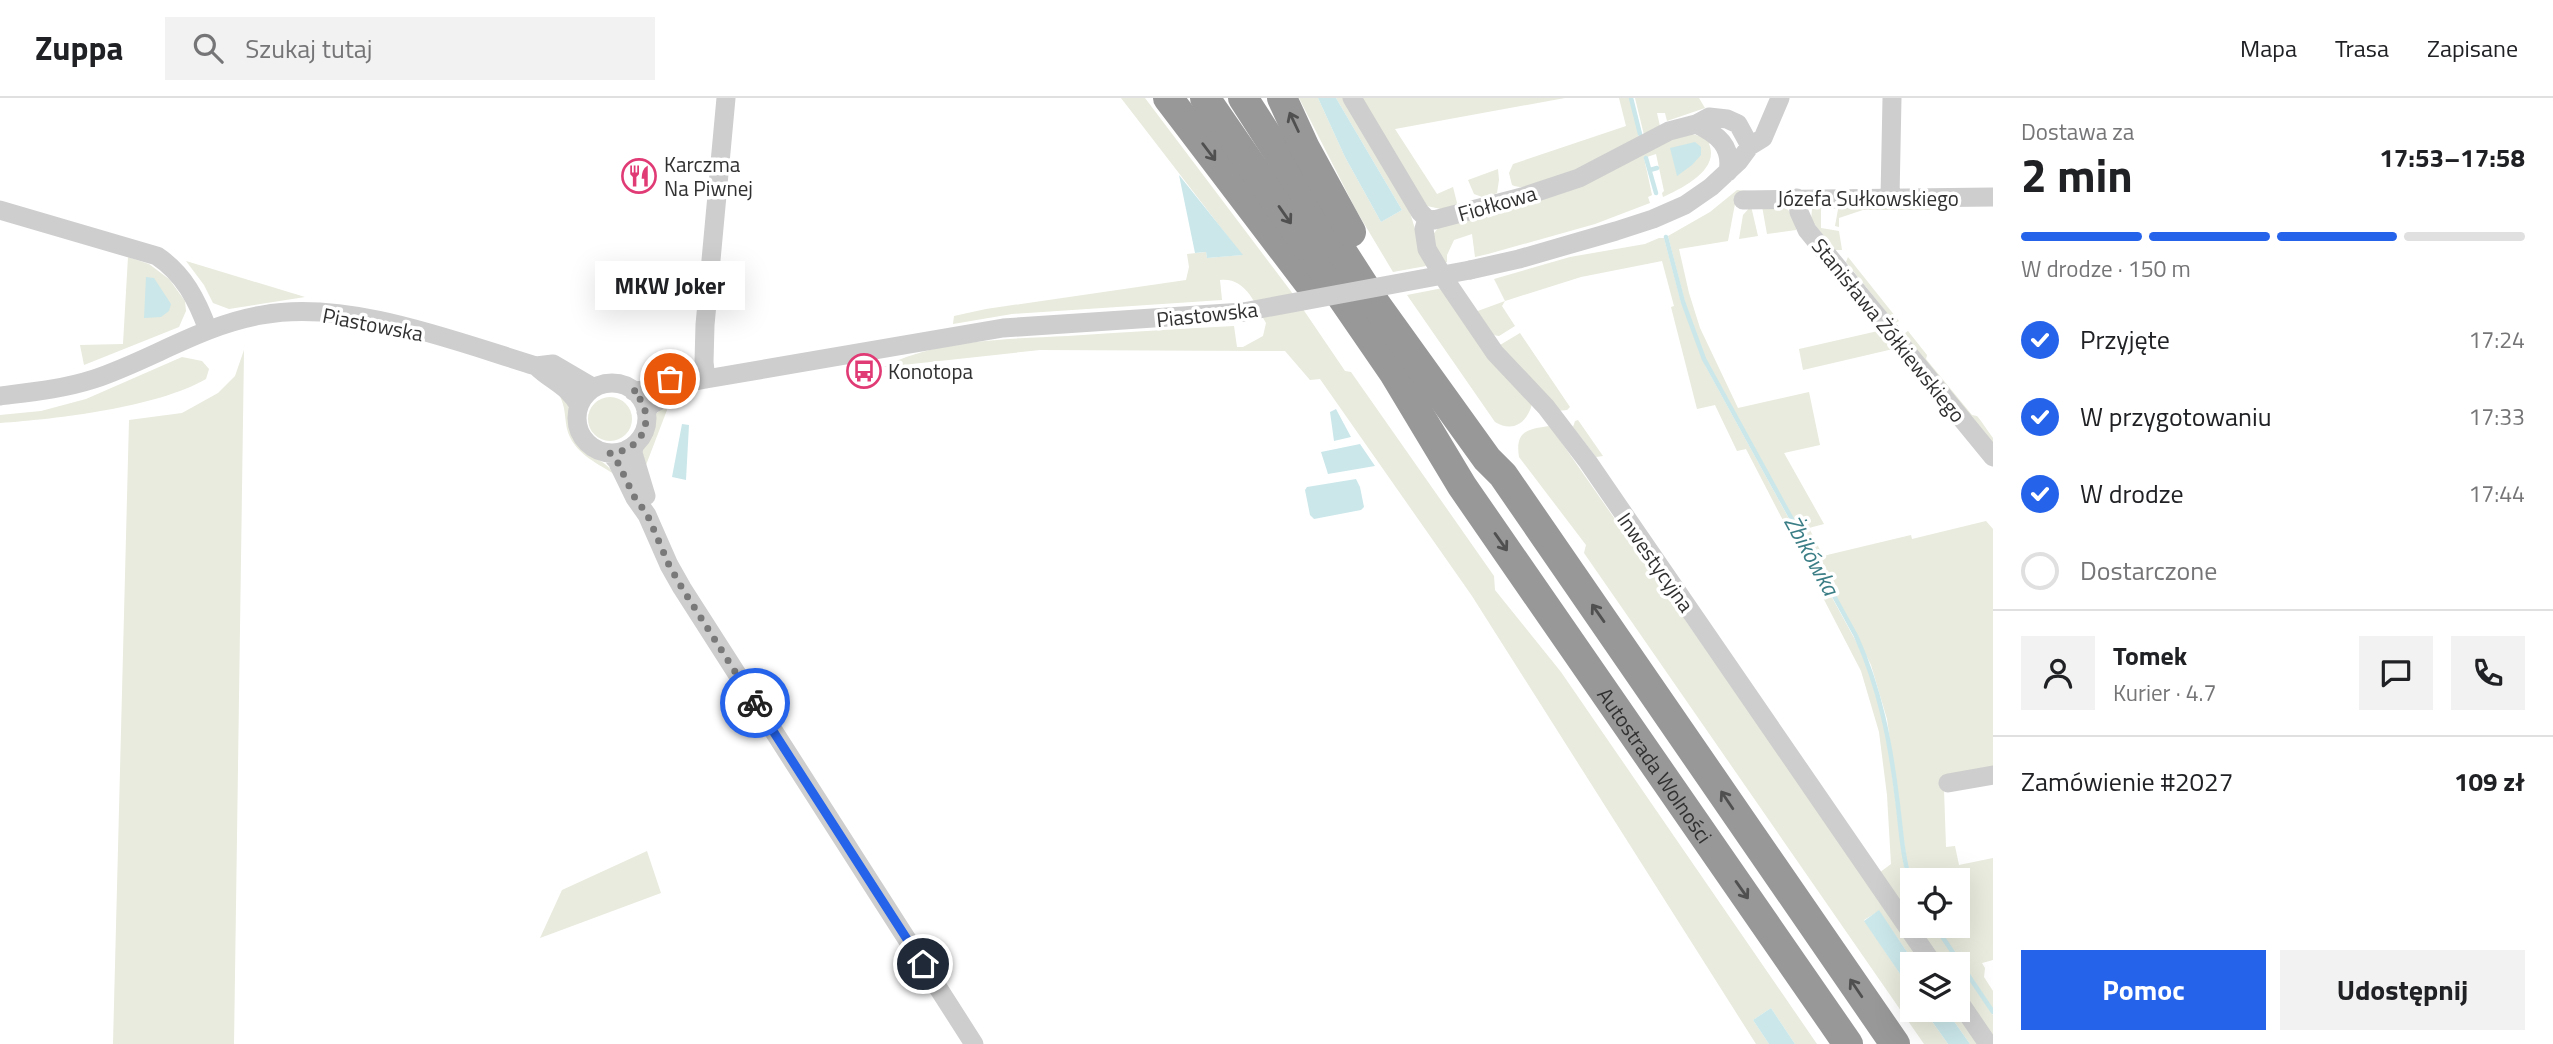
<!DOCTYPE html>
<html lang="pl">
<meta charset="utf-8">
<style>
:root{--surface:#fff;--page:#f2f2f2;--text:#202124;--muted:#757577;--line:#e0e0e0;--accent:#2563eb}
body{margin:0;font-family:"Titillium Web",sans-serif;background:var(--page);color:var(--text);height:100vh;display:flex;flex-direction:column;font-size:26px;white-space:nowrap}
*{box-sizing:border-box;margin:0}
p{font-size:23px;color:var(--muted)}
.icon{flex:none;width:38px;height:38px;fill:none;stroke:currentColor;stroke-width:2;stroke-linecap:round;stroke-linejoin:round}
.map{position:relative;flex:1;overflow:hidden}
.panel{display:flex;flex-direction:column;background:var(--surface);width:560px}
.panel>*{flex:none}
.tools{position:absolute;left:1900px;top:770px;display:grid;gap:14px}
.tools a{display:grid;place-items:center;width:70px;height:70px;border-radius:0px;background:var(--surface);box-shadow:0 7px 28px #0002;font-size:35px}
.pin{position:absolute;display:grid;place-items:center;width:60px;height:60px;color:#fff;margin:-30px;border:4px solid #fff;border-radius:50%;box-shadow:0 2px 7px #0007}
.courier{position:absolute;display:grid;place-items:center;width:70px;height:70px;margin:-35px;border:5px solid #2563eb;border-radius:50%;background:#fff;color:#222;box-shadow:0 2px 9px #0007}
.bubble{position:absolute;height:49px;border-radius:0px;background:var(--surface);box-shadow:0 7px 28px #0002;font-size:23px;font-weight:700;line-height:49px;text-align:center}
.head em{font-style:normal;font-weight:700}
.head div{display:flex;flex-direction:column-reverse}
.head{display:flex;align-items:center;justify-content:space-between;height:119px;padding:0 28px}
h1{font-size:46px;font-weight:700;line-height:52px}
.bar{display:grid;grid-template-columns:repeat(4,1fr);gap:10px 7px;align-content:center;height:84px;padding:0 28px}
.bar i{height:9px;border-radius:5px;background:var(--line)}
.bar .selected{background:var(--accent)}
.bar p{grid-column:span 4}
.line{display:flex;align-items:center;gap:18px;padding:0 28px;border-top:2px solid var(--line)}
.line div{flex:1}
.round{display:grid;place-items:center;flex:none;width:74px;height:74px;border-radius:0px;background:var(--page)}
ol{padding:0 28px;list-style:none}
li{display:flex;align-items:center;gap:21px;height:77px}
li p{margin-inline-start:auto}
li .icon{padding:7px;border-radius:50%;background:var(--accent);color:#fff;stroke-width:4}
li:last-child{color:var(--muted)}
li i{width:38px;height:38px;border:4px solid var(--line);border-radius:50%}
.primary-button{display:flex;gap:14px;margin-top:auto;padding:14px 28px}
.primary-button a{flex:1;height:80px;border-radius:0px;background:var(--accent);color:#fff;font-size:28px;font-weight:700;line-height:80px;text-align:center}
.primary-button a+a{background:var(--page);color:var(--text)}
header{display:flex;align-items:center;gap:42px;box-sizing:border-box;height:98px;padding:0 35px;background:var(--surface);border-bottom:2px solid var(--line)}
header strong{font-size:33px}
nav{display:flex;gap:38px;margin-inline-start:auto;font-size:24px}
.search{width:490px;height:63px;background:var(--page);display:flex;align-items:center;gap:18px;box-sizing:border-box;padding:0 24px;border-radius:0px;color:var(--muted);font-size:26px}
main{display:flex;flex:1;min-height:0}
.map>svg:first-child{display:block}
.green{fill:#e8ebdd}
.water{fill:#cbe7ea}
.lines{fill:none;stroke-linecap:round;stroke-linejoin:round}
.stream{stroke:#cbe7ea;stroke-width:4.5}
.minor{stroke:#cecece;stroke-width:19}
.highway{stroke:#989898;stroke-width:30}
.minor-bridge{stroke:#cecece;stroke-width:19}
.oneway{stroke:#505050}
.done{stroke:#797979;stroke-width:7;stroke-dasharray:0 12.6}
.route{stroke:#2563eb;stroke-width:9}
.labels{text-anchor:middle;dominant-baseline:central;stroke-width:7;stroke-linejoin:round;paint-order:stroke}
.poi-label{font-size:21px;fill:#313131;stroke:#fff;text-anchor:start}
.street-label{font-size:21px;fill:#313131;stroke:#fff}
.water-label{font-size:23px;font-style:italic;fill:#3b7e86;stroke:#fff}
</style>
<header>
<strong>Zuppa</strong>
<div class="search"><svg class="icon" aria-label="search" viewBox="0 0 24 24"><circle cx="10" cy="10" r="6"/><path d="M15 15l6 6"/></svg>Szukaj tutaj</div>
<nav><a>Mapa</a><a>Trasa</a><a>Zapisane</a></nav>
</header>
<main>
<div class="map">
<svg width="1993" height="946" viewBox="0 0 1993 946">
<rect width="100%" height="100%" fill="#fff"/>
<path class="green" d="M1121 0H1145L1290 192 1345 273 1351 274 1494 478 1495 492 1561 574 1817 946H1795L1771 910 1753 922 1769 946H1756L1472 498 1320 281 1310 282 1285 253 1040 252 884 269C936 241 1010 241 1068 238 1123 234 1179 231 1234 228L1237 249H1243L1263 238 1266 225C1255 206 1246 179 1220 182L1222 202 1012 216 953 226 954 218 986 211 1186 182 1189 169 1187 156 1206 154 1207 160 1242 157Z
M1299 0H1318L1345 59 1381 124 1402 112 1336 0H1346L1409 111 1426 168 1393 174 1356 112Z
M1361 0H1565L1395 31 1437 96 1453 89 1457 105 1455 109 1441 111 1427 108Z
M1619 0H1630L1639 39C1615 54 1538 99 1512 87L1509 75 1513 66 1626 28Z
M1635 0H1699L1705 10 1667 23 1665 15H1657L1660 28 1644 37Z
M1692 36 1713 42 1709 46C1720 72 1682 90 1663 99L1662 95 1664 93 1656 56 1644 60 1652 97 1648 99 1650 105 1595 126 1488 156 1475 159 1472 136 1454 142 1447 157V164L1444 165 1434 153 1432 138 1438 130 1676 39Z
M1498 71 1499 82 1497 95 1485 100 1474 96 1468 82Z
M1737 92 1763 94 1737 95 1728 143 1679 151 1689 195 1700 230 1738 310 1809 294 1820 347 1784 355 1824 426 1809 430 1823 458 1911 437 1912 441 1986 423 1993 431V673L1944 692 1946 749 1955 748 1959 767 1993 760V862L1982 865 1985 870 1984 879 1993 893V913L1937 828H1958V782H1913V786L1908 773 1887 621 1871 567 1849 523 1703 257 1687 212 1668 138 1710 114Z
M1821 106V130L1839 133 1842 152H1835L1811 122 1812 111Z
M1839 106H1930V112H1863L1839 120V129L1835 128Z
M1782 107C1791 113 1796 120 1796 132L1767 136 1762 108Z
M1751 108 1758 138 1739 141 1743 117Z
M1659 140H1664L1681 204 1706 269 1858 547 1874 584 1885 623 1905 775 1913 795V823L1879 775 1891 766 1887 697 1879 634 1861 573 1746 351 1737 353 1715 307 1697 311 1671 209 1674 208 1662 163 1581 179 1505 203 1502 208 1515 228 1499 238 1493 237 1475 214 1505 203 1494 181 1570 159 1645 146Z
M128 159 149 166 169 181 185 203 186 213 179 229 84 267 80 247 123 246Z
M1848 159 1899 223 1895 225 1846 164Z
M186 163 305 199 229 211 213 205 204 187Z
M1443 190 1532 306C1527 325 1513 335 1495 324L1407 197Z
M1878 233 1893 251 1803 272 1799 251Z
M1908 233 1927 257 1926 261 1972 317 1977 318C1983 325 1987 332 1993 340V350L1901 238Z
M1520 235 1570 309 1567 312 1557 313 1500 247Z
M244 252 234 946H113L129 322 182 315 218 295 235 278Z
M182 259 202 263 209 271 206 281C158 309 57 321 0 325V317L41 313 86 301Z
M557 293C561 297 566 302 568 307 573 320 566 330 576 345 587 362 603 358 614 376 595 364 573 354 567 331 564 315 566 308 557 293Z
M588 321a22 22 0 1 1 44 0a22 22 0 1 1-44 0Z
M665 308 667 312 646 367 642 356 643 350 656 316Z
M1578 322 1603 358 1596 359 1573 329 1575 323Z
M1550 328 1925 866H1915L1879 813 1864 822 1913 895V912H1924L1948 946H1924L1584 455 1586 447 1519 359C1515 333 1527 331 1550 328Z
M647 753 661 795 540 840 562 792Z
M1916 828H1933L1993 917V941L1958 890V866H1942Z
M1946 912H1956L1980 946H1970Z"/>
<path class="water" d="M1318 0H1336L1402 112 1381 124 1345 59Z
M1695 44 1701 49V57L1692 67 1677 78 1670 50Z
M1179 77 1243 157 1207 160 1206 154 1195 155Z
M146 179 154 180 171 206 169 213 161 219 144 220Z
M1336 311 1351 339 1334 343 1330 314Z
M682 326 689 327 686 382 672 379Z
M1360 346 1375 368 1328 376 1321 354Z
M1356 381 1360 389 1364 409 1361 412 1314 421 1310 417 1305 392 1307 389Z
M1879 812 1915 866H1913V895L1864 823Z
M1771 910 1795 946H1769L1753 922Z
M1924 912H1946L1970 946H1948Z"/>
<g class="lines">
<path class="stream" d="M1631 0 1640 36
M1646 60 1656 95
M1650 72 1657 70
M1666 139 1683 204 1704 261 1856 538C1880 591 1890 643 1897 700 1901 729 1902 763 1913 791
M1935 828 1993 914"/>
<path class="minor" d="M1352 0 1420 114 1427 121 1434 122 1522 99 1579 80 1669 33 1696 26 1709 19 1727 21 1738 26 1750 48
M1696 26C1717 36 1733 48 1728 74
M1797 100 1799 114 1807 132 1993 359
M1890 100 1892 0
M1743 102 1993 99
M0 112 157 158C184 176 197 202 208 232
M1427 121 1424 131 1427 151 1446 183 1495 255 1546 309 1588 364 1933 866
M1470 172 1519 161 1616 133 1653 121 1685 107 1711 89 1739 63 1750 48 1763 40 1780 0
M536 268 553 266 594 290
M706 281 704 264 705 227 726 0
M577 320a35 35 0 1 1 70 0a35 35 0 1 1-70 0Z
M633 293 646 292 676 280 690 284 706 281 1003 230 1243 214
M0 298C32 294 63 291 94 281 151 262 202 227 262 217 347 201 454 243 536 268 551 283 569 288 579 308
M646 314 651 307 688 286
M634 348 633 355 646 398
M610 355 617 363 635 400 647 417 669 467 682 490 974 946
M1948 685 1993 677
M1958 902 1988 946"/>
<g class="highway">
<path d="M1168 0 1308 184"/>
<path id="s1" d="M1205 0 1394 275 1462 388 1848 946"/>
<path d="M1243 0 1377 208 1487 361 1503 377 1895 946"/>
<path d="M1282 0 1305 50 1351 134"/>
</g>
<path class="minor-bridge" d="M1243 214 1470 172"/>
</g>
<defs><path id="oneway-shaft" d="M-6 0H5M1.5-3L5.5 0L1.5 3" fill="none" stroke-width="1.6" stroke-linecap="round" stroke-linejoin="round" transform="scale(1.75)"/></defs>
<g class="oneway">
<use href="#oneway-shaft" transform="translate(1294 24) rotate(-115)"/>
<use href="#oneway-shaft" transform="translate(1209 54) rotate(53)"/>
<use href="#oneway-shaft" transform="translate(1285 117) rotate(55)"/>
<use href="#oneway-shaft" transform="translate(1501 444) rotate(55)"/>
<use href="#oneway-shaft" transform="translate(1598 515) rotate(-125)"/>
<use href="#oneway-shaft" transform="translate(1727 702) rotate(-124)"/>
<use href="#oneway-shaft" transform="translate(1742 792) rotate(55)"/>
<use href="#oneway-shaft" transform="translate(1856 890) rotate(-124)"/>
</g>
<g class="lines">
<path class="done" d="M670 281 646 292 633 293C659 317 643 354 610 355L617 363 635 400 647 416 669 467 682 490 755 605"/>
<path class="route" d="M755 605 923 866"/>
</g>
<defs>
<g id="restaurant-ring" transform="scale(1.75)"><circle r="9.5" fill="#fff" stroke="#e13b76" stroke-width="1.5"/><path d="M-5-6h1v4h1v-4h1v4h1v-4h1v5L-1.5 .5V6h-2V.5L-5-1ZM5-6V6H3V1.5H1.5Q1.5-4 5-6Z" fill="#e13b76"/></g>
<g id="bus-ring" transform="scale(1.75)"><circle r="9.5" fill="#fff" stroke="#e13b76" stroke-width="1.5"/><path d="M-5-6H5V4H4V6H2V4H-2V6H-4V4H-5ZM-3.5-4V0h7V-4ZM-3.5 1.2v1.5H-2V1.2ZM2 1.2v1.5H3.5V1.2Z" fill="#e13b76"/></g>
</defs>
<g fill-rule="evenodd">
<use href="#restaurant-ring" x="639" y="78"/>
<use href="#bus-ring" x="864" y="273"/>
</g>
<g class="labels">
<g class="poi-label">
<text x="664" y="66">Karczma<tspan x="664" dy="24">Na Piwnej</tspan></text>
<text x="888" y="273">Konotopa</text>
</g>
<g class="street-label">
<text x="1868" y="100">Józefa Sułkowskiego</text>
<text transform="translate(1497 105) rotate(-16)">Fiołkowa</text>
<text transform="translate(1207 216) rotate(-6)">Piastowska</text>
<text transform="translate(373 226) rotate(11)">Piastowska</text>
<text transform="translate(1889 232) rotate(51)">Stanisława Żółkiewskiego</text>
<text transform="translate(1656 464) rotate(55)">Inwestycyjna</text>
<text stroke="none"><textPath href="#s1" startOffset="805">Autostrada Wolności</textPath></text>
</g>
<g class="water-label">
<text transform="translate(1812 457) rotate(61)">Żbikówka</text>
</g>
</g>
</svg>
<div class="tools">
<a><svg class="icon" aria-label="locate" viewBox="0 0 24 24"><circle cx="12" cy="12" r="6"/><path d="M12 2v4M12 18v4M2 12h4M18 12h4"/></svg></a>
<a><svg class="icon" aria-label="layers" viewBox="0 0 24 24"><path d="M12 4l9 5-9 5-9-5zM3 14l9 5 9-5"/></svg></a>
</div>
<div class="pin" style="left:670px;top:281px;background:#ea580c"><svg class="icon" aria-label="bag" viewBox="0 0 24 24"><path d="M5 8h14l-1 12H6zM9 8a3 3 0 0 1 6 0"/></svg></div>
<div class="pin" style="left:923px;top:866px;background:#1f2937"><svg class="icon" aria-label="home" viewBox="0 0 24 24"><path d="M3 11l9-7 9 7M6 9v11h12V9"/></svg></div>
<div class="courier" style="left:755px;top:605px"><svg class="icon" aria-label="bike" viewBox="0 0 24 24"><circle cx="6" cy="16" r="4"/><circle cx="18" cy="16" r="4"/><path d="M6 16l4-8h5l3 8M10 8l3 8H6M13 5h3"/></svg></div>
<div class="bubble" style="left:595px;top:163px;width:150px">MKW Joker</div>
</div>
<section class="panel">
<div class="head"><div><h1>2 min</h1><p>Dostawa za</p></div><em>17:53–17:58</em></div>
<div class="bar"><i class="selected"></i><i class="selected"></i><i class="selected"></i><i></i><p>W drodze · 150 m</p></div>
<ol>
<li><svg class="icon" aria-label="check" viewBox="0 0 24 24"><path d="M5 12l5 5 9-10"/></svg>Przyjęte<p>17:24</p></li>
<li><svg class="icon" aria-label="check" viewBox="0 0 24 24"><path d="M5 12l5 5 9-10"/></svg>W przygotowaniu<p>17:33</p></li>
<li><svg class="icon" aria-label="check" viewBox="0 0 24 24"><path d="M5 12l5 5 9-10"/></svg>W drodze<p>17:44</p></li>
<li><i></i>Dostarczone</li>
</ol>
<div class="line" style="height:126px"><a class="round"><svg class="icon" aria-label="person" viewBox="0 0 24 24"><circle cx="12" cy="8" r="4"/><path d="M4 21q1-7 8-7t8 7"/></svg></a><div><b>Tomek</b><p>Kurier · 4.7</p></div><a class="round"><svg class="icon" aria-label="chat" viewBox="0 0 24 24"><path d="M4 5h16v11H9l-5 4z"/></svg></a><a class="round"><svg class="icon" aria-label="phone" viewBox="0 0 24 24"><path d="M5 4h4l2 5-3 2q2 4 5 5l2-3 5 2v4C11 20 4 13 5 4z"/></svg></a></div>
<div class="line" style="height:91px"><div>Zamówienie #2027</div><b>109 zł</b></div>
<div class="primary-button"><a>Pomoc</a><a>Udostępnij</a></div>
</section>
</main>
